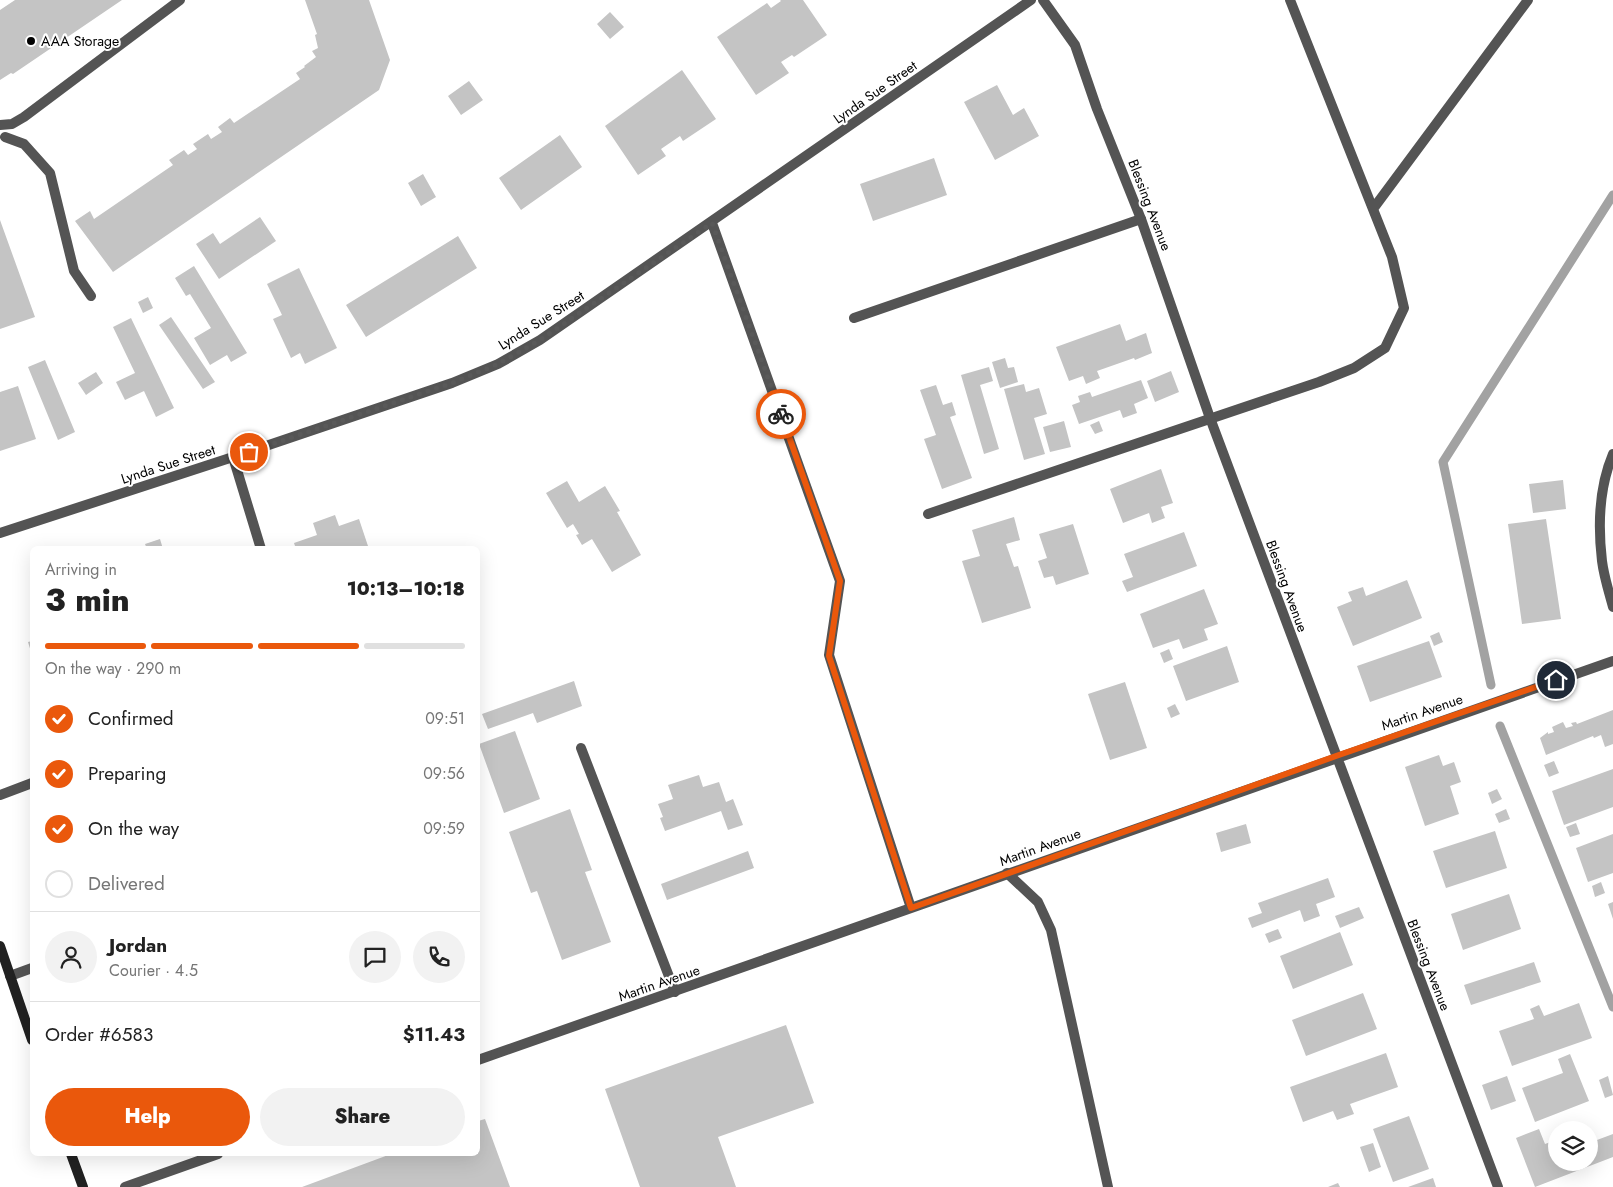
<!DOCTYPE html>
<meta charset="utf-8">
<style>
:root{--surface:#fff;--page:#f2f2f2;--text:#222;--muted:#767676;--line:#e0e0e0;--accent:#ea580c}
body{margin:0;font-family:Jost,sans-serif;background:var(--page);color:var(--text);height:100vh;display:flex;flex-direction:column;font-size:19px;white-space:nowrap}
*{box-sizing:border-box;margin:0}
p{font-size:16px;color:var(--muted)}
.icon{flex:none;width:28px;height:28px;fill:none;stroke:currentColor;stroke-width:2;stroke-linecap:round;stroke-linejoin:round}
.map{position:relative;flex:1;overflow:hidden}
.side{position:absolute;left:30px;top:546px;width:450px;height:610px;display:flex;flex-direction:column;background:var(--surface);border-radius:8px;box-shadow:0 5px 20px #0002}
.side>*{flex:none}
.fabs{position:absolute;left:1548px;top:1121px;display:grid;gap:10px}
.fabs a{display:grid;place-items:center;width:50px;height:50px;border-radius:50%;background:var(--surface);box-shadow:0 5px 20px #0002;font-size:25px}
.pin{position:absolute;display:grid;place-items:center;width:42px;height:42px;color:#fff;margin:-21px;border:2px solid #fff;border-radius:50%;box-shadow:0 1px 5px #0007}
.courier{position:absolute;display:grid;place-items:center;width:50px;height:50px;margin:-25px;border:4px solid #ea580c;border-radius:50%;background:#fff;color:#222;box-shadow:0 1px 6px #0007}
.summary em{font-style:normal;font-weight:800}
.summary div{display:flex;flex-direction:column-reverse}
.summary{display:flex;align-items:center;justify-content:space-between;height:85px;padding:0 15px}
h1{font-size:32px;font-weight:800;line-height:38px}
.bar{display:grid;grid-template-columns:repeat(4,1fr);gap:8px 5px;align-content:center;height:60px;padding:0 15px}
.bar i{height:6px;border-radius:4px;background:var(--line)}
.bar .active{background:var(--accent)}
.bar p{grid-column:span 4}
.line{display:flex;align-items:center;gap:12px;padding:0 15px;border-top:1px solid var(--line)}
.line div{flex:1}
.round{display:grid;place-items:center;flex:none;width:52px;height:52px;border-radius:26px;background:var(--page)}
ol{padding:0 15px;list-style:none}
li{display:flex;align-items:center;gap:15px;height:55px}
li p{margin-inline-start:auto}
li .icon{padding:5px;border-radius:50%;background:var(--accent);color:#fff;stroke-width:4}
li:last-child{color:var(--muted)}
li i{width:28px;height:28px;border:2px solid var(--line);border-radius:50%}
.button{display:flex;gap:10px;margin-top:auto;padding:10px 15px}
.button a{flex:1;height:58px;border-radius:30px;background:var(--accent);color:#fff;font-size:20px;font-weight:800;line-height:58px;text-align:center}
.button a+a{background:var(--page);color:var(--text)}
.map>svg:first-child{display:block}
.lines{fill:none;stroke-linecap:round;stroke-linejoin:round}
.stream{stroke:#a2a2a2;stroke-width:9}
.building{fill:#c4c4c4}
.lane{stroke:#545454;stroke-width:10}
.street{stroke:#545454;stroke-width:10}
.secondary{stroke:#212121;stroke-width:10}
.done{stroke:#595959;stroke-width:5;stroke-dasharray:0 9}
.route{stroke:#ea580c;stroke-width:6}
.poi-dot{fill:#000;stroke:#fff;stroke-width:2}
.labels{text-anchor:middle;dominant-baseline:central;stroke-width:4;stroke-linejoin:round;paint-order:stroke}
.poi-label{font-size:14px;fill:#000;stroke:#fff;text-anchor:start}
.street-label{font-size:14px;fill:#000;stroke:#fff}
</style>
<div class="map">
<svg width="1613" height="1187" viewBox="0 0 1613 1187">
<rect width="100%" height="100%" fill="#fff"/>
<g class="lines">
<path class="stream" d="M1491 685 1443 462 1613 195
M1500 726 1613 1007"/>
</g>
<path class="building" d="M15 0H122L13 74 11 73 0 80V10Z
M305 0H369L390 60 379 90 113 272 75 221 90 211 94 219 173 165 169 160 184 150 188 155 197 149 193 144 208 134 211 139 222 132 218 127 230 118 234 123 300 79 296 73 305 67 304 66 316 57 312 51 318 48 315 35 317 34Z
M780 0H803L827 35 794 57 792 55 781 62 789 73 756 95 717 37 767 3 771 8 781 1Z
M610 12 624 27 610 39 597 24Z
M682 70 716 119 683 141 680 136 661 149 666 156 638 175 605 126Z
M469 81 483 100 461 115 448 96Z
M997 85 1013 115 1024 108 1039 136 995 160 964 102Z
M560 135 582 167 521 210 499 178Z
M934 158 947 195 873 221 860 184Z
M423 174 436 197 421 206 408 183Z
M260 217 276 241 219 279 196 244 213 233 220 244Z
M0 220 35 317 0 329Z
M458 236 477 268 366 337 346 305Z
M194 266 247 353 231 362 227 355 210 365 194 338 211 328 190 294 186 296 175 278Z
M299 268 337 348 305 364 300 353 291 358 273 319 282 315 267 284Z
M148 297 153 308 143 313 138 302Z
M171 317 215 382 203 389 159 325Z
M131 318 174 408 156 417 144 391 125 400 116 382 135 373 113 327Z
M1120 324 1126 341 1146 333 1152 353 1135 360 1134 358 1097 371 1100 378 1086 384 1083 376 1069 381 1056 347Z
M1005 358 1008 368 1014 367 1018 382 1000 388 992 362Z
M45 360 75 432 58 440 28 367Z
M989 367 993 381 980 385 999 449 984 454 961 375Z
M1171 371 1179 392 1155 402 1147 381Z
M96 372 103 383 86 395 78 383Z
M1141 380 1148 398 1134 404 1137 413 1123 418 1120 410 1079 424 1072 405 1080 402 1078 396 1090 392 1092 397Z
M1024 384 1026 392 1039 388 1047 414 1034 418 1045 454 1024 460 1004 389Z
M936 385 943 405 952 402 956 415 950 417 972 478 942 489 924 439 936 435 920 390Z
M18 386 36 439 0 451V392Z
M1064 421 1071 447 1050 452 1043 427Z
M1099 421 1103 431 1095 434 1090 425Z
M1161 469 1173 503 1161 507 1165 518 1152 523 1149 513 1123 523 1110 489Z
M1563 480 1566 509 1533 513 1529 484Z
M567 481 579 502 605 486 620 511 617 512 641 555 612 572 592 539 582 545 576 535 579 534 573 524 567 528 546 493Z
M335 515 339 526 359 519 369 549H296L294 543 317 535 313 523Z
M1014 517 1020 540 1006 544 1014 567 1018 566 1031 608 982 623 962 561 980 556 972 530Z
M1546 519 1561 619 1522 624 1508 524Z
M1073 524 1089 574 1056 585 1053 576 1044 578 1038 561 1047 558 1039 534Z
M1184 532 1197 566 1127 592 1122 581 1133 577 1124 554Z
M160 539 163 549H147L145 544Z
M1407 580 1422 618 1353 646 1337 607 1352 601 1348 592 1363 587 1366 596Z
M1204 589 1218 624 1204 629 1208 640 1183 649 1179 639 1153 648 1140 614Z
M1439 632 1443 642 1434 646 1430 636Z
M32 641V655L28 642Z
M1429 641 1442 677 1370 702 1357 666Z
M1227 646 1239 682 1186 701 1173 666Z
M1169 649 1173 659 1164 663 1160 653Z
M574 681 582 706 537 723 533 713 488 729 482 714Z
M1125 682 1147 748 1110 760 1088 694Z
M1175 704 1180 714 1171 718 1167 708Z
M1613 710V744L1605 747 1601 735 1594 738 1593 736 1546 755 1540 738 1548 732V734L1554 732 1552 727 1563 722 1566 728 1573 726 1571 723 1576 722 1577 724Z
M515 731 540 799 504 813 479 744Z
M1439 755 1443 766 1454 762 1461 782 1450 786 1459 814 1425 826 1405 767Z
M1554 761 1559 773 1549 777 1544 765Z
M1613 769V807L1564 825 1552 791Z
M699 775 703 787 719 782 726 802 733 799 743 825 728 830 721 811 665 831 660 818 663 817 658 804 673 799 668 785Z
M1497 789 1502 799 1492 804 1488 793Z
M570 809 592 870 585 872 611 942 562 960 537 891 531 893 509 832Z
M1506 809 1510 819 1499 823 1495 814Z
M1576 823 1580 834 1570 837 1566 827Z
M1246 824 1251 843 1221 852 1216 833Z
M1495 831 1507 868 1446 888 1433 851Z
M1613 834V873L1588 882 1576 848Z
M748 851 754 868 667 900 661 884Z
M1328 878 1335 897 1316 904 1320 916 1304 922 1300 910 1252 928 1248 918 1262 913 1258 903Z
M1601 882 1605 893 1595 897 1592 886Z
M1509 894 1521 929 1463 950 1451 914Z
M1613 902V919L1608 904Z
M1359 907 1364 918 1340 928 1335 916Z
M1278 929 1282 938 1269 943 1265 934Z
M1340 932 1353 965 1293 989 1280 956Z
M1534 962 1541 982 1471 1005 1464 985Z
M1363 993 1377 1029 1306 1056 1292 1020Z
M1579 1003 1592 1038 1512 1066 1499 1031 1534 1019 1530 1009 1539 1005 1544 1016Z
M786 1025 814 1103 718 1137 736 1187H640L605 1089Z
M1386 1053 1398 1087 1350 1104 1354 1114 1337 1120 1333 1111 1303 1122 1290 1087Z
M1570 1054 1589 1101 1535 1122 1522 1088 1563 1073 1558 1059Z
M1507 1076 1516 1101 1491 1110 1482 1085Z
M1608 1076 1613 1095 1605 1098 1599 1080Z
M1409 1116 1429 1169 1393 1182 1373 1129Z
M485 1119 510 1187H302L391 1154H478V1121Z
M1539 1129 1545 1144 1556 1140V1162H1589V1143L1613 1134V1157L1535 1187 1516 1138Z
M1373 1143 1381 1167 1369 1172 1360 1147Z
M1433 1178 1436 1187H1408Z
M1338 1183 1340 1187H1328Z"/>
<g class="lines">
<path class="lane" d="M0 125 12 124 24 117 180 0
M5 137 24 144 50 173 74 271 91 296
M1373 209 1528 0
M854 318 1141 219
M233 457 261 549
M928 514 1319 382 1354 368 1385 348 1404 308 1392 257 1290 0
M581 748 675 992
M0 795 32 783
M1007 873 1038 902 1051 930 1108 1187
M10 976 32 968"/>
<path class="street" d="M1043 0 1075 45 1097 109 1141 219 1210 418 1498 1187
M712 223 840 581 829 655 911 908
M1613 454C1599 487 1598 527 1602 561 1604 577 1609 592 1613 607
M0 533 233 457 452 383 498 364 540 340 1031 0
M478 1060C857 929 1233 791 1613 661
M125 1187 218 1154"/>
<path class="secondary" d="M0 946 32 1040
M71 1154 83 1187"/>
</g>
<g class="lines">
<path class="done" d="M249 452 452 383 498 364 540 340 712 223 781 414"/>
<path class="route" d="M781 414 840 581 829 656 911 908 1336 756 1556 680"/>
</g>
<circle class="poi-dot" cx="31" cy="41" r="5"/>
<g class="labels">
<g class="poi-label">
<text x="41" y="41">AAA Storage</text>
</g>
<g class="street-label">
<text transform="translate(875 92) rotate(-35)">Lynda Sue Street</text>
<text transform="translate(1150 205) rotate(69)">Blessing Avenue</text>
<text transform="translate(541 320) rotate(-32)">Lynda Sue Street</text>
<text transform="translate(168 464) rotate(-18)">Lynda Sue Street</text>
<text transform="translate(1287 586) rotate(70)">Blessing Avenue</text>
<text transform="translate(1422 712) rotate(-19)">Martin Avenue</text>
<text transform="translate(1040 847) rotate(-20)">Martin Avenue</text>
<text transform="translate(1429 965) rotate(69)">Blessing Avenue</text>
<text transform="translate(659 983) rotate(-19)">Martin Avenue</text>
</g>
</g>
</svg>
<div class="fabs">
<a><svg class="icon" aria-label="layers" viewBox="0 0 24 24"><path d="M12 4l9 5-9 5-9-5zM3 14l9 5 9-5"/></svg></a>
</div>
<div class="pin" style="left:249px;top:452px;background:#ea580c"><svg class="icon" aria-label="bag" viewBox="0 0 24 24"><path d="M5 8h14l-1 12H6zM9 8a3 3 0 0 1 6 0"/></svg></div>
<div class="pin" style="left:1556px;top:680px;background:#1f2937"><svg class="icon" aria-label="home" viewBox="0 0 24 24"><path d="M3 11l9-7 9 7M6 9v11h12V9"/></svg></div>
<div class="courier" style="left:781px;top:414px"><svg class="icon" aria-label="bike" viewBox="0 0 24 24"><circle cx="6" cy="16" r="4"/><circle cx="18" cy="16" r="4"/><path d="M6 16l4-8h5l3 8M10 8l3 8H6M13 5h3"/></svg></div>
<section class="side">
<div class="summary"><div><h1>3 min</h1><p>Arriving in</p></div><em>10:13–10:18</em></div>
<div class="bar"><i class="active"></i><i class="active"></i><i class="active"></i><i></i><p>On the way · 290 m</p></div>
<ol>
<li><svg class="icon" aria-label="check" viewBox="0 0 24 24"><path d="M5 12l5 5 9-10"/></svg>Confirmed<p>09:51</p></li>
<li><svg class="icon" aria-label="check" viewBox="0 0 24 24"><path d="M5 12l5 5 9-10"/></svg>Preparing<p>09:56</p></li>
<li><svg class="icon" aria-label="check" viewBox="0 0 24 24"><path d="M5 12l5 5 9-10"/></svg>On the way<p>09:59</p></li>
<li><i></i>Delivered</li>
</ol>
<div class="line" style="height:90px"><a class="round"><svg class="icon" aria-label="person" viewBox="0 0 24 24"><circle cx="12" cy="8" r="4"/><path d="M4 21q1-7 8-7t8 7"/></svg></a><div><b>Jordan</b><p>Courier · 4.5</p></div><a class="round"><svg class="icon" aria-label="chat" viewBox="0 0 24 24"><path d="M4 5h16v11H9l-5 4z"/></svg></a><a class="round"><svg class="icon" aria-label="phone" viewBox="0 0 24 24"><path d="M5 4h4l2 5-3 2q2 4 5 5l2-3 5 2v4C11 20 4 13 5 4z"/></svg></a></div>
<div class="line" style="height:65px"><div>Order #6583</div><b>$11.43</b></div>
<div class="button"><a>Help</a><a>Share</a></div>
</section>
</div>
